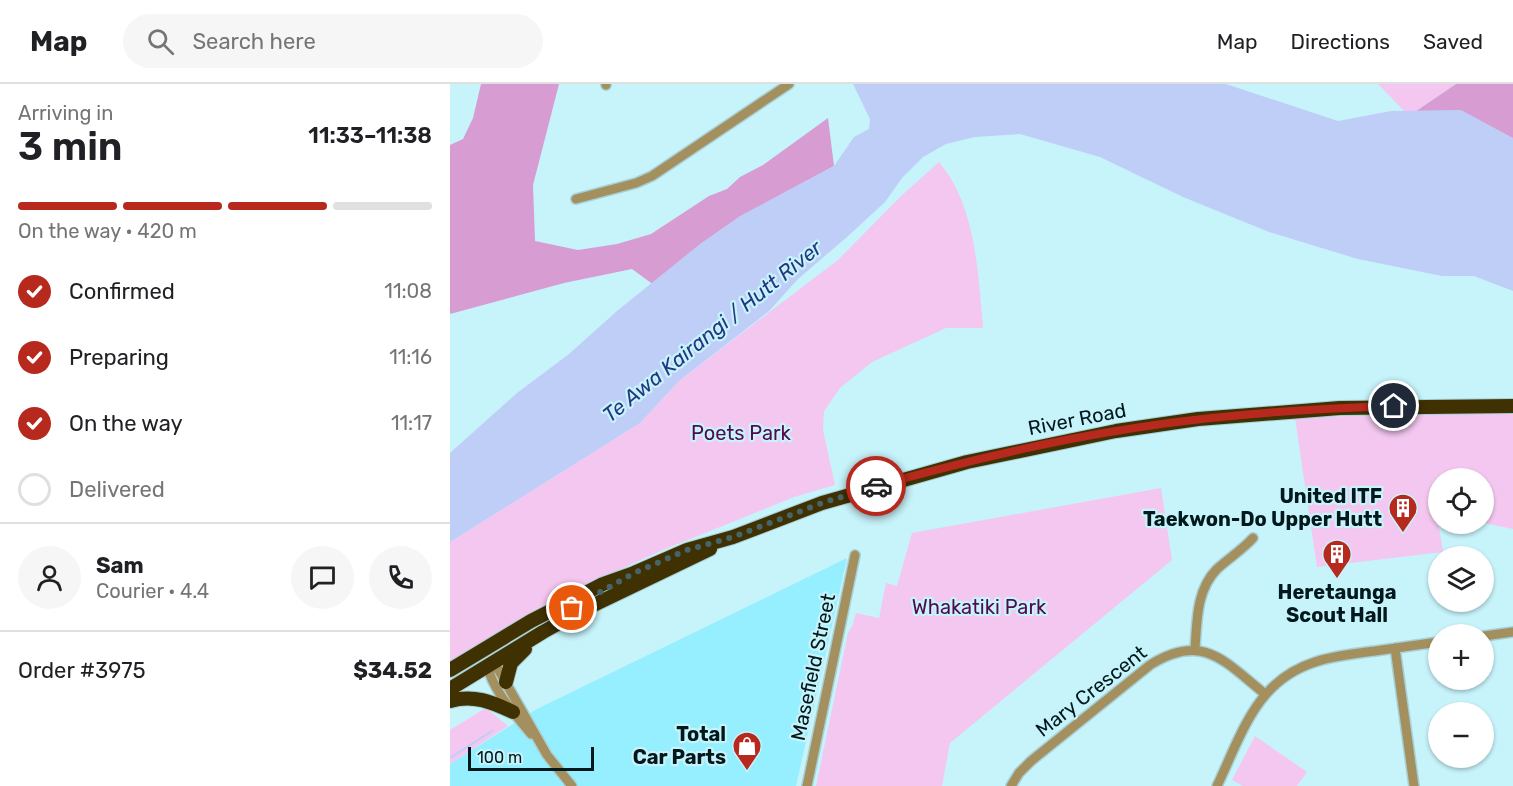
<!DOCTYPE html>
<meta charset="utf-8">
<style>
:root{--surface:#fff;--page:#f6f6f6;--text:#202124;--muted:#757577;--line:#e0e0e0;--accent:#b7291d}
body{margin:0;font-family:Rubik,sans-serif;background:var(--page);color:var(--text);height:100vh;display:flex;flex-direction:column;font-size:22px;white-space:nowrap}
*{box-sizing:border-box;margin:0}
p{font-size:20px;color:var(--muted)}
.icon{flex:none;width:33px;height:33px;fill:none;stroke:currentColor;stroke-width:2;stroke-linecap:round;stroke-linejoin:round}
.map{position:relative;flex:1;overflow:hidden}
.sheet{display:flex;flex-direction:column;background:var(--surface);width:450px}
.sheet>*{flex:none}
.controls{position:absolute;left:978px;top:384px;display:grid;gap:12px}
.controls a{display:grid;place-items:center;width:66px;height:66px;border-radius:50%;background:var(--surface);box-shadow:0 2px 4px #0004;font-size:30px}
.scale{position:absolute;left:18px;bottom:15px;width:126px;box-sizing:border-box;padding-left:6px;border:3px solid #01181c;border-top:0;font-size:16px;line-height:21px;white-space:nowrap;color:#01181c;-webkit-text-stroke:4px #c7f3fb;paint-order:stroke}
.pin{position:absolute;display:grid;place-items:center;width:51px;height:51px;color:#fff;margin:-26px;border:3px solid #fff;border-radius:50%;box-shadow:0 2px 6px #0007}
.courier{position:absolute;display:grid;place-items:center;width:60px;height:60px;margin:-30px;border:4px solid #b7291d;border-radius:50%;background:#fff;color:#222;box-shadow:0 2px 8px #0007}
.head em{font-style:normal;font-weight:600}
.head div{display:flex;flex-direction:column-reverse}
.head{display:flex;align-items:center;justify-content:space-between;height:102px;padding:0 18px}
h1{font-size:39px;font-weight:600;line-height:45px}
.bar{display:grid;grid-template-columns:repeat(4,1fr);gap:9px 6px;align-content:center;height:72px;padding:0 18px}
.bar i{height:8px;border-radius:4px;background:var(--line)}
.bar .selected{background:var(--accent)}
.bar p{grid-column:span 4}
.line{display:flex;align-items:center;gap:15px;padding:0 18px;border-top:2px solid var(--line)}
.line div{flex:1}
.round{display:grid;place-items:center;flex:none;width:63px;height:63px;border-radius:32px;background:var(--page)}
ol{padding:0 18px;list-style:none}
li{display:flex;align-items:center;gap:18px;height:66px}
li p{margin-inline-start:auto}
li .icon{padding:6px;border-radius:50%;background:var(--accent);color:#fff;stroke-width:4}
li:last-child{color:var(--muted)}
li i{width:33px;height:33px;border:3px solid var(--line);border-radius:50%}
header{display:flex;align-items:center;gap:36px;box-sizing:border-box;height:84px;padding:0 30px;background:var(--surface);border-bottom:2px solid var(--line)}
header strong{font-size:28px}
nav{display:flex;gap:33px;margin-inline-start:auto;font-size:21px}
.search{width:420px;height:54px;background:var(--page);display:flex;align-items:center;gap:15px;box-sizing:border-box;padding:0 21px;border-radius:33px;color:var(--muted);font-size:22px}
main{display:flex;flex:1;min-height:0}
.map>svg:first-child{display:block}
.built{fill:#95effe}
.green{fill:#f4c7f0}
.forest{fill:#d79cd2}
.water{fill:#bfcef7}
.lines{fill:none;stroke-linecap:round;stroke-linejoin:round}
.stream{stroke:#bfcef7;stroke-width:2}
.minor-casing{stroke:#a7d0d7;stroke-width:12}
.highway-casing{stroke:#a7d0d7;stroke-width:16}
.minor{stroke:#a4905e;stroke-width:9}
.highway{stroke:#403102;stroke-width:14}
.done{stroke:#46656a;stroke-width:6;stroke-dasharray:0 10.8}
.route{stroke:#b7291d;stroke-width:8}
.labels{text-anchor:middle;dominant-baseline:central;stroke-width:4.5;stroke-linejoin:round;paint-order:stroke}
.street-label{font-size:20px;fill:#01181c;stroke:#c7f3fb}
.park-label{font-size:20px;fill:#51094f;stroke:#c7f3fb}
.poi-label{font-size:20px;font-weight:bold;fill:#01181c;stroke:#c7f3fb;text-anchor:end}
.water-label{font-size:21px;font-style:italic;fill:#253682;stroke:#c7f3fb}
</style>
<header>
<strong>Map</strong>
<div class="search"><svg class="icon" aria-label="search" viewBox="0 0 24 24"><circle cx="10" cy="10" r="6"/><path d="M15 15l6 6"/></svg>Search here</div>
<nav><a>Map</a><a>Directions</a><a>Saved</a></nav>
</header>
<main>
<section class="sheet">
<div class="head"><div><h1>3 min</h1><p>Arriving in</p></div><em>11:33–11:38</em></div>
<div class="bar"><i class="selected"></i><i class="selected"></i><i class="selected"></i><i></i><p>On the way · 420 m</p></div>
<ol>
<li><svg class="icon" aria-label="check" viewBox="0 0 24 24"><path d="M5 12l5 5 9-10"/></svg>Confirmed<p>11:08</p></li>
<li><svg class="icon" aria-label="check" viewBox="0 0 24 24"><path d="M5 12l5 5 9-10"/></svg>Preparing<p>11:16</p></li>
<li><svg class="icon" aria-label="check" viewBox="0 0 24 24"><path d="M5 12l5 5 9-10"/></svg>On the way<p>11:17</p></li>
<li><i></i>Delivered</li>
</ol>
<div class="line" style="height:108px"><a class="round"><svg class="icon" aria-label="person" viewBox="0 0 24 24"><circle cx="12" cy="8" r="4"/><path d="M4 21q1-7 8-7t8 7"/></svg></a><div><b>Sam</b><p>Courier · 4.4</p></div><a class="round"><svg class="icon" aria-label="chat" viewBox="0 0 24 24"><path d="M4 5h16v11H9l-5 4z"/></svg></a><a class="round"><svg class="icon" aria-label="phone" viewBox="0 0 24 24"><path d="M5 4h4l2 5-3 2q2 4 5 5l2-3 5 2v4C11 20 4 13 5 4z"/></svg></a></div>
<div class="line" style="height:78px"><div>Order #3975</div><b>$34.52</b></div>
</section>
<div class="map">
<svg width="1063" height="702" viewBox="0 0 1063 702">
<rect width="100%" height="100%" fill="#c7f3fb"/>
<path class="built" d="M397 474 346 702H0V680L87 625Z"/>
<path class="green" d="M928 0H1006L959 32Z
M489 78C526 122 528 188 533 244H496L422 278 390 304 374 327 373 346 385 401 344 413 213 466 140 499 67 537 0 577V458L190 339 229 297 388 176 449 114Z
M956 330H1063V445L1034 439V394H988L987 431 993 468 867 483 845 334Z
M711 404 722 476 500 659 492 702H366L398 549 402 543 406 529 429 534 436 499 447 502 462 449Z
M36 624 58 642 0 680V646Z
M805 652 857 688 847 702H793L782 696Z"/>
<path class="forest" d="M31 0H109L83 101 85 157 128 166 167 160 201 150 259 112 277 105 290 93 313 81 378 34 384 82 332 110 208 204 182 185 114 199 0 230V61L13 55 23 34Z
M1006 0H1063V54L1018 40 959 32Z"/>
<path class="water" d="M403 0H776L888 37 941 27 1011 26 1063 54V207L1024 192H992L908 175 819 148 733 113 650 73 570 50 525 53 496 60 473 73 452 94 435 118 397 153 348 195 319 227 229 297 190 339 0 458V369L67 309 119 270 167 227 250 160 290 132 384 82 404 53 419 45 420 35Z"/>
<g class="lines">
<path class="stream" d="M0 674 42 647"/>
<g class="minor-casing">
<path id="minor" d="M156 1V0
M126 115 186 99 202 92 339 0
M1034 552 1063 548
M945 564 964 702
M745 565C747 538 746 506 767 485 779 474 792 466 803 454
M37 581 48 585 97 671 122 702
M37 581C43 607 65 630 81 650
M357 702 405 471
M561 702 569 689 581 677 700 581C753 548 774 577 815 610
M767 702C781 673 795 633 817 609 846 576 884 572 925 567 946 564 967 561 988 558"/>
</g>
<g class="highway-casing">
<path id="highway" d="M0 586 81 537 153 500 184 489 237 466 283 453 372 419 517 378 666 347 748 335 890 324 1063 322
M56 598 61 579 75 565
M0 605 93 548 129 528 260 465
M0 617C23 610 42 618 63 628"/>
</g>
<use href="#minor" class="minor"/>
<use href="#highway" class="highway"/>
</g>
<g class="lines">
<path class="done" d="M122 524 184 489 237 466 283 453 372 419 426 402"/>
<path class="route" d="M426 402C505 380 585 360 666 347 758 331 851 325 944 322"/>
</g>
<defs>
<g id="building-pin" transform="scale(1.5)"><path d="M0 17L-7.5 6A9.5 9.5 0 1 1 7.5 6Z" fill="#b7291d" stroke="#c7f3fb"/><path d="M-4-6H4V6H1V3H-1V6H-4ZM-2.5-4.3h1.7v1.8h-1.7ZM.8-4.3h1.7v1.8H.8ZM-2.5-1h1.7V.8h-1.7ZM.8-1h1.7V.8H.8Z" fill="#fff"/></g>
<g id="shop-pin" transform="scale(1.5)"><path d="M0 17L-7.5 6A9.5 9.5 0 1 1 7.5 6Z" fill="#b7291d" stroke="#c7f3fb"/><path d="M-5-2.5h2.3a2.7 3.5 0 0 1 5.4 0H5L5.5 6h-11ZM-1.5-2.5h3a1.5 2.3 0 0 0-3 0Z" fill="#fff"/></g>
</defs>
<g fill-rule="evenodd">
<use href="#building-pin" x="953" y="424"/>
<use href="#building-pin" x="887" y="470"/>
<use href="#shop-pin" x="297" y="662"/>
</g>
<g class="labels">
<g class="street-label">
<text transform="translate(627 335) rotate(-11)">River Road</text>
<text transform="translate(363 583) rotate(-78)">Masefield Street</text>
<text transform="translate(641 607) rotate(-38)">Mary Crescent</text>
</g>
<g class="park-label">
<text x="291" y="349">Poets Park</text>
<text x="529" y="523">Whakatiki Park</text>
</g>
<g class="poi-label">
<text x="932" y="412">United ITF<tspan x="932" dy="23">Taekwon-Do Upper Hutt</tspan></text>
<text x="887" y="508" text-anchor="middle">Heretaunga<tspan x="887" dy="23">Scout Hall</tspan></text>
<text x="276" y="650">Total<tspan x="276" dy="23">Car Parts</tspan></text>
</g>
<g class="water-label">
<text transform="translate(262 247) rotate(-39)">Te Awa Kairangi / Hutt River</text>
</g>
</g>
</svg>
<div class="controls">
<a><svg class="icon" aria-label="locate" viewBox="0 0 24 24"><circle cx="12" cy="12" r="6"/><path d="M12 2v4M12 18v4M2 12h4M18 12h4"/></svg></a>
<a><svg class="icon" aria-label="layers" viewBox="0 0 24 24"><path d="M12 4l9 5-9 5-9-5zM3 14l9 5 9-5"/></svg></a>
<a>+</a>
<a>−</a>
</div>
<div class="scale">100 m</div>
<div class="pin" style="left:122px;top:524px;background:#ea580c"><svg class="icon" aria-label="bag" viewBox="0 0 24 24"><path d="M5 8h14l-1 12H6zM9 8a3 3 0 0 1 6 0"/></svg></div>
<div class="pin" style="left:944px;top:322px;background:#1f2937"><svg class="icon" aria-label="home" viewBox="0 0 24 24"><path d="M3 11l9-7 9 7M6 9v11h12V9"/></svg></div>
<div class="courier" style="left:426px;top:402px"><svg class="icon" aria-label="car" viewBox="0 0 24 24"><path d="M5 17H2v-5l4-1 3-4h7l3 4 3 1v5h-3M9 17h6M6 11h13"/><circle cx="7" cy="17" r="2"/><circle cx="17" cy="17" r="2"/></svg></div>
</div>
</main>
